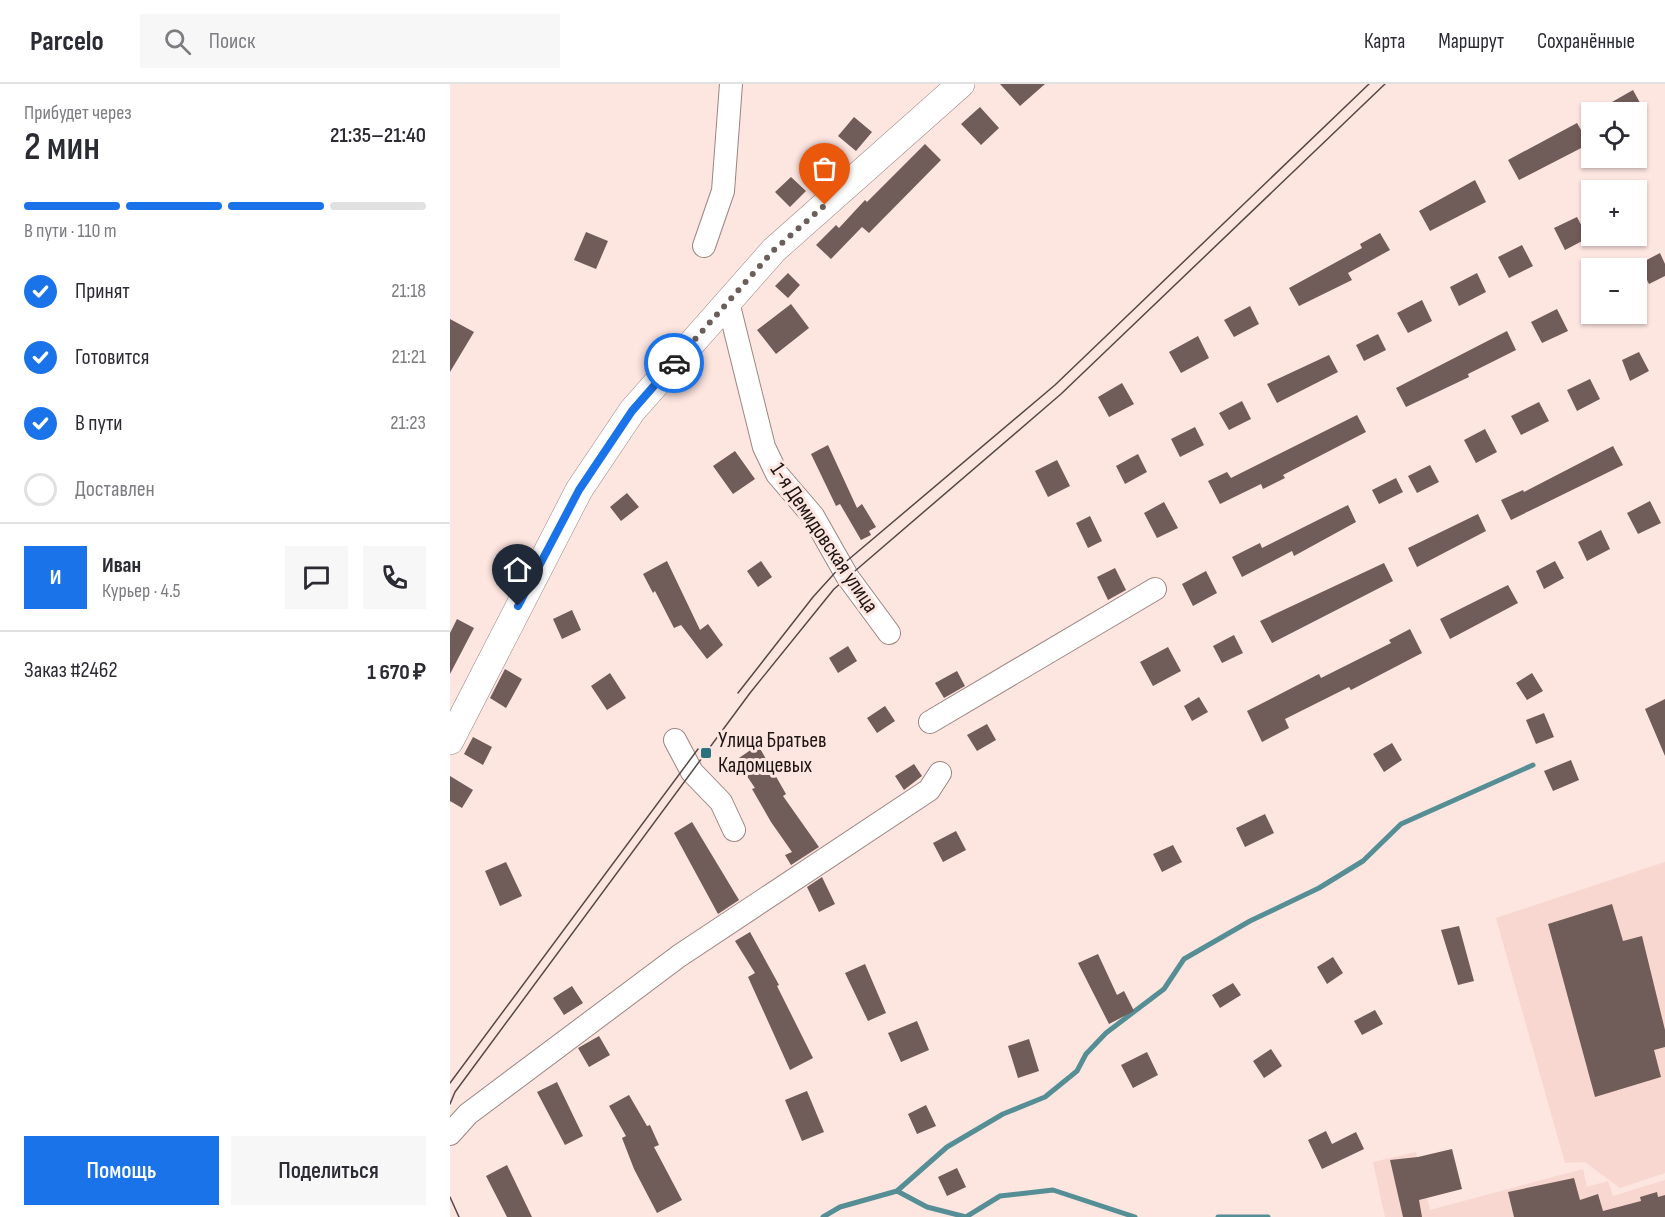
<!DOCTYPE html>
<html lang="ru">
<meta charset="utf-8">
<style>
:root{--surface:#fff;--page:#f7f7f7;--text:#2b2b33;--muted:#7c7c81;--line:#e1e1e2;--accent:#1a73e8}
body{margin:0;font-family:"Sofia Sans Condensed",sans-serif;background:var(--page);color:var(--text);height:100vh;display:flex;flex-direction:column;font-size:22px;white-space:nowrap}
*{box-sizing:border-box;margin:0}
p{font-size:20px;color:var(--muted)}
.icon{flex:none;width:33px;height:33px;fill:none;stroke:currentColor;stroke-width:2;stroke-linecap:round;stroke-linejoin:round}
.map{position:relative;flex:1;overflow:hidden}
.details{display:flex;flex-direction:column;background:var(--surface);width:450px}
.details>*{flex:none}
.fabs{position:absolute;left:1131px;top:18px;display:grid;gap:12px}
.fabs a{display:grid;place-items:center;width:66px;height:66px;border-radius:0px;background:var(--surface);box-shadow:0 2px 4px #0004;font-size:30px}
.pin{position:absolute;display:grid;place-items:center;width:51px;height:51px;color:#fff;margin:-62px -26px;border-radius:50% 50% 50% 0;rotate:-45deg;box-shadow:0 0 6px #0007}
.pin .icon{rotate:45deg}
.courier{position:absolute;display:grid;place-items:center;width:60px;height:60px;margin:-30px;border:4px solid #1a73e8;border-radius:50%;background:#fff;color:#222;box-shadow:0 2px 8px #0007}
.head em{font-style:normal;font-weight:600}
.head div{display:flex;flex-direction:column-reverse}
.head{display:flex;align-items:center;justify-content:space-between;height:102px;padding:0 24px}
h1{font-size:39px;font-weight:600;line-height:45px}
.bar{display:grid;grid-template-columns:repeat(4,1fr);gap:9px 6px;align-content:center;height:72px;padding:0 24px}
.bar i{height:8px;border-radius:4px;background:var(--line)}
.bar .active{background:var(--accent)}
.bar p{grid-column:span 4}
.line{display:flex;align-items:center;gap:15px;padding:0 24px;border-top:2px solid var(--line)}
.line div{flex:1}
.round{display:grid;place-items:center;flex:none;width:63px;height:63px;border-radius:0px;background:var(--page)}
ol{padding:0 24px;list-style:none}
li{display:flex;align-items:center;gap:18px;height:66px}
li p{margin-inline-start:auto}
li .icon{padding:6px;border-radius:50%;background:var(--accent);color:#fff;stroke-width:4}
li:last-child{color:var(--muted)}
li i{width:33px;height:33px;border:3px solid var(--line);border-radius:50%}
.primary-button{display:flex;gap:12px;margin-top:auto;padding:12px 24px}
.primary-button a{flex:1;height:69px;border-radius:0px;background:var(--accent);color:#fff;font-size:24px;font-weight:600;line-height:69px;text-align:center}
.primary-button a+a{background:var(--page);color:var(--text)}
header{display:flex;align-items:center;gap:36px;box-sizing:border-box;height:84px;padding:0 30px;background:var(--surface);border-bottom:2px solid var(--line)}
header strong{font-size:28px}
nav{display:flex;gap:33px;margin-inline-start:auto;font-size:21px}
.search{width:420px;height:54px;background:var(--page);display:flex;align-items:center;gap:15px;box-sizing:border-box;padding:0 21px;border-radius:0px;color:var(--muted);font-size:22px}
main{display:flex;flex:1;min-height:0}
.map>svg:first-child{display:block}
.built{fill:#f7d7cf}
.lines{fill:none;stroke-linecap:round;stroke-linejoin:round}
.stream{stroke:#558e95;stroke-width:5}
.building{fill:#705c58}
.minor-casing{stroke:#9b8580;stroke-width:24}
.major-casing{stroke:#9b8580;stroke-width:28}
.minor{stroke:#fff;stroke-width:22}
.major{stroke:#fff;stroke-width:27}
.tram{stroke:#554946;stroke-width:1.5}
.done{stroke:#6c5e5b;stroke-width:6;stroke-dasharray:0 10.8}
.route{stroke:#1a73e8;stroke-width:8}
.poi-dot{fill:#2b737c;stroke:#fde5e0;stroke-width:2}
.labels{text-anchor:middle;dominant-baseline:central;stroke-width:6;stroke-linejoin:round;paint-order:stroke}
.street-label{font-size:22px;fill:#1e1614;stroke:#fde5e0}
.poi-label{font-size:22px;fill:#1e1614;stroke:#fde5e0;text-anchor:start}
</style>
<header>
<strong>Parcelo</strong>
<div class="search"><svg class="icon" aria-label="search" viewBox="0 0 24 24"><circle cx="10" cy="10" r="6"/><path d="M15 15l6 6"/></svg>Поиск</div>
<nav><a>Карта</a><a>Маршрут</a><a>Сохранённые</a></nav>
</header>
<main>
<section class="details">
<div class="head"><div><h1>2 мин</h1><p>Прибудет через</p></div><em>21:35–21:40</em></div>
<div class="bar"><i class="active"></i><i class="active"></i><i class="active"></i><i></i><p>В пути · 110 m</p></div>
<ol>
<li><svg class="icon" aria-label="check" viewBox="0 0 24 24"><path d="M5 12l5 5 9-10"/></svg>Принят<p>21:18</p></li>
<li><svg class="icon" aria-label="check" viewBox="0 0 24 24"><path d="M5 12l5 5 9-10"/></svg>Готовится<p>21:21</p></li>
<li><svg class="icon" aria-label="check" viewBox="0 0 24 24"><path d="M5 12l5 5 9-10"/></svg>В пути<p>21:23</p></li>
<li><i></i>Доставлен</li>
</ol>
<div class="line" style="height:108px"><b class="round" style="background:var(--accent);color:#fff">И</b><div><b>Иван</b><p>Курьер · 4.5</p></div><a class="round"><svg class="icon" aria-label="chat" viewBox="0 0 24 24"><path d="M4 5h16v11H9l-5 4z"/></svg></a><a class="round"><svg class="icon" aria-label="phone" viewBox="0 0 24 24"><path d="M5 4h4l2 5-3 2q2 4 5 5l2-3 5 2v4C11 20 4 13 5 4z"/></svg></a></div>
<div class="line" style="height:78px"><div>Заказ #2462</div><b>1 670 ₽</b></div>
<div class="primary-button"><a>Помощь</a><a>Поделиться</a></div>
</section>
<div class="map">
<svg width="1215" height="1133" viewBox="0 0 1215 1133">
<rect width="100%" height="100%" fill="#fde5e0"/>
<path class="built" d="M1215 778V1089L1170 1104 1135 1078 1115 1079 1046 834Z
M966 1068 980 1126 1133 1085 1137 1103 1158 1097 1163 1112 1215 1096V1133H935L923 1078Z"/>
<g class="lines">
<path class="stream" d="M447 1107 477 1123 516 1133 550 1112 603 1106 685 1133
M373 1133 390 1123 447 1107 497 1063 553 1030 595 1013 627 987 636 970 656 949 714 905 734 875 800 837 869 804 913 777 951 740 1083 681
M768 1133H818"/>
</g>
<path class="building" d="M550 0H595L570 22Z
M1183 6 1195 28H1168L1162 18Z
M530 23 549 44 531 61 511 40Z
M404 33 422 48 406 67 388 52Z
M1127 39 1139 60 1069 96 1058 76Z
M475 60 491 76 419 149 412 143 381 175 366 161 386 141 389 144 415 116 417 118Z
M341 93 356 107 340 123 325 108Z
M1025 96 1036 118 980 147 969 127Z
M1127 133 1138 154 1115 166 1104 144Z
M136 148 158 157 146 185 124 176Z
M930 149 940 166 898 189 902 196 849 222 839 204 912 164 910 160Z
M1072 161 1083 182 1059 194 1048 173Z
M1210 169 1215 180V192L1199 200 1189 180Z
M338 189 350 201 338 214 325 202Z
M1027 189 1036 208 1009 222 1000 203Z
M972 216 982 237 958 249 947 229Z
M341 220 359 244 326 270 307 246Z
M800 222 809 240 784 253 774 236Z
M1107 225 1118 247 1092 259 1081 238Z
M0 235 24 248 0 288Z
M1057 247 1066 266 1018 290 1019 293 956 323 946 304Z
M928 250 936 266 914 277 906 261Z
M748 252 759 274 731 289 719 268Z
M1189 268 1199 287 1180 297 1172 276Z
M879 271 888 288 827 319 817 300Z
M1140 295 1150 315 1127 327 1117 306Z
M672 299 684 320 659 333 648 313Z
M792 317 801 335 779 346 769 329Z
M1089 318 1099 337 1071 351 1061 332Z
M907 331 916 348 833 391 835 394 813 405 811 400 770 420 758 397 777 388 781 394Z
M745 343 754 361 730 373 721 355Z
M1035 345 1047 368 1026 379 1014 356Z
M378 361 407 424 412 420 426 443 419 447 421 451 411 456 390 420 386 422 361 370Z
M1163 362 1173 381 1061 436 1051 416 1073 406 1074 408Z
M285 367 305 395 283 410 263 382Z
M688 370 697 388 675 400 666 382Z
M607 376 620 402 598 413 585 387Z
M980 381 989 398 967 409 958 392Z
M946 394 953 408 929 420 922 406Z
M177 409 189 423 171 437 160 423Z
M1200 417 1211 439 1188 450 1177 429Z
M714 418 728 444 707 454 694 429Z
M898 421 906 438 844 472 842 467 792 493 782 473 810 459 812 464Z
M1028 430 1036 447 967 483 958 464Z
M640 432 652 457 638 464 626 439Z
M1151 446 1160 465 1137 477 1128 458Z
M217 477 250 546 258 540 273 561 257 575 231 541 224 544 205 507 203 509 193 490Z
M311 477 322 493 308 503 297 487Z
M1105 477 1114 494 1094 505 1086 487Z
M934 479 943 497 822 559 810 537Z
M665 484 676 506 658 516 647 493Z
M756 487 767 509 743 522 732 500Z
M1058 501 1068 519 1000 555 990 535Z
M122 526 131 546 112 555 103 535Z
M7 535 24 544 0 590V549Z
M960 545 972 569 901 606 899 603 835 635 839 644 812 658 797 627 869 590 871 594 941 559 939 556Z
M784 551 793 569 772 579 763 562Z
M398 562 407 577 388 589 379 574Z
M718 563 731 587 703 602 690 578Z
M55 585 72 595 56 624 40 614Z
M507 587 515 602 494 614 485 599Z
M160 589 176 614 157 626 141 602Z
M1082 589 1093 607 1077 616 1066 599Z
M749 613 758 628 742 637 734 622Z
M1215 615V672L1195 625Z
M435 622 445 637 427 649 417 634Z
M1094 629 1104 653 1086 660 1076 636Z
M537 640 546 656 527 667 517 651Z
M23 653 42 663 33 681 14 670Z
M942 659 952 676 934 688 923 670Z
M308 661 336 710 333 712 369 763 341 781 335 771 342 768 321 738 302 705 305 704 286 676Z
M1121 676 1129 696 1103 707 1094 687Z
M464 680 472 692 454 706 445 692Z
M0 692 23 706 12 724 0 717Z
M815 730 824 749 795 763 786 744Z
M242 738 289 816 268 830 224 749Z
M506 747 516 766 493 778 483 759Z
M723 761 732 778 712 788 703 770Z
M56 778 72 812 50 822 35 787Z
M372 793 385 820 369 828 357 803Z
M1162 820 1173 857 1192 852 1215 946V963L1204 966 1211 993 1145 1013 1098 840Z
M1009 842 1024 897 1008 901 991 846Z
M300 848 329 901 327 902 363 974 340 986 298 893 305 889 285 857Z
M648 870 667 911 674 907 684 927 659 940 628 879Z
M883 873 893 889 877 900 867 883Z
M415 880 436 929 418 937 395 889Z
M783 899 791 911 770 924 762 911Z
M122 902 133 919 114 931 103 914Z
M925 926 933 940 912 951 904 937Z
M467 937 479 966 451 978 438 949Z
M149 952 160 971 139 983 128 964Z
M579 955 589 987 568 994 558 962Z
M821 965 832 982 814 994 803 977Z
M697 968 708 991 683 1004 671 981Z
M107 998 133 1052 115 1061 87 1008Z
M357 1007 374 1048 352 1057 335 1016Z
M179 1011 197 1042 200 1041 209 1061 204 1063 232 1116 207 1129 184 1085 172 1054 176 1052 159 1022Z
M476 1021 486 1042 467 1050 458 1030Z
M876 1047 882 1060 906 1048 914 1065 872 1085 858 1056Z
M1002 1065 1012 1105 969 1116 972 1133H953L940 1076 968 1073Z
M57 1081 70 1108 82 1133H57L36 1092Z
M507 1084 516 1103 497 1112 488 1093Z
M1124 1094 1130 1116 1148 1110 1153 1127 1191 1117 1190 1113 1207 1108 1208 1113 1215 1111V1133H1064L1058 1108Z"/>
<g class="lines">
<g class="minor-casing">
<path id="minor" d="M254 162 273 107 281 0
M278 218 314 363 327 390 363 432 397 492 439 549
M480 638 705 505
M225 656 242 688 271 718 284 746
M0 1050 18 1030 229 872 479 706 490 689"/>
</g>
<g class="major-casing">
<path id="major" d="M0 657 129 406 182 327 324 166 511 0"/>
</g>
<use href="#minor" class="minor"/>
<use href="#major" class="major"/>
<path class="tram" d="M288 609 363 513 392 481 605 301 919 0
M0 999 248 665
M0 1020 5 1008 300 609 384 505 611 310 935 0
M0 1113 9 1133"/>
</g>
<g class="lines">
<path class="done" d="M224 279 324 166 375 121"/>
<path class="route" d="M68 522 129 406 182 327 224 279"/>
</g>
<rect class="poi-dot" x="250" y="663" width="12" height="12" rx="3"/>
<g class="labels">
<g class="street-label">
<text transform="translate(374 454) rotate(56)">1-я Демидовская улица</text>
</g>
<g class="poi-label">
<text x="268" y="656">Улица Братьев<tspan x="268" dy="25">Кадомцевых</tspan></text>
</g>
</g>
</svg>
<div class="fabs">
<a><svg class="icon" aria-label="locate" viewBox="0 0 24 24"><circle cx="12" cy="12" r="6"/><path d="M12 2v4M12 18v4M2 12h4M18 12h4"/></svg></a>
<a>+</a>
<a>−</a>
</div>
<div class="pin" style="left:375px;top:121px;background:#ea580c"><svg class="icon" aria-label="bag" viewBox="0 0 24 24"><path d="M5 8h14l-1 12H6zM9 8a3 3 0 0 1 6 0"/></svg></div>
<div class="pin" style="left:68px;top:522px;background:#1f2937"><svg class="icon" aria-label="home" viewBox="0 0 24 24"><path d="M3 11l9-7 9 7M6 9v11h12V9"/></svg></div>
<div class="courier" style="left:224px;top:279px"><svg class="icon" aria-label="car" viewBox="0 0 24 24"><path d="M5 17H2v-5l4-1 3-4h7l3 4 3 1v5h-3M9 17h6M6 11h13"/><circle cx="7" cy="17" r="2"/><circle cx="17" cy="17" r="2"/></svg></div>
</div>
</main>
